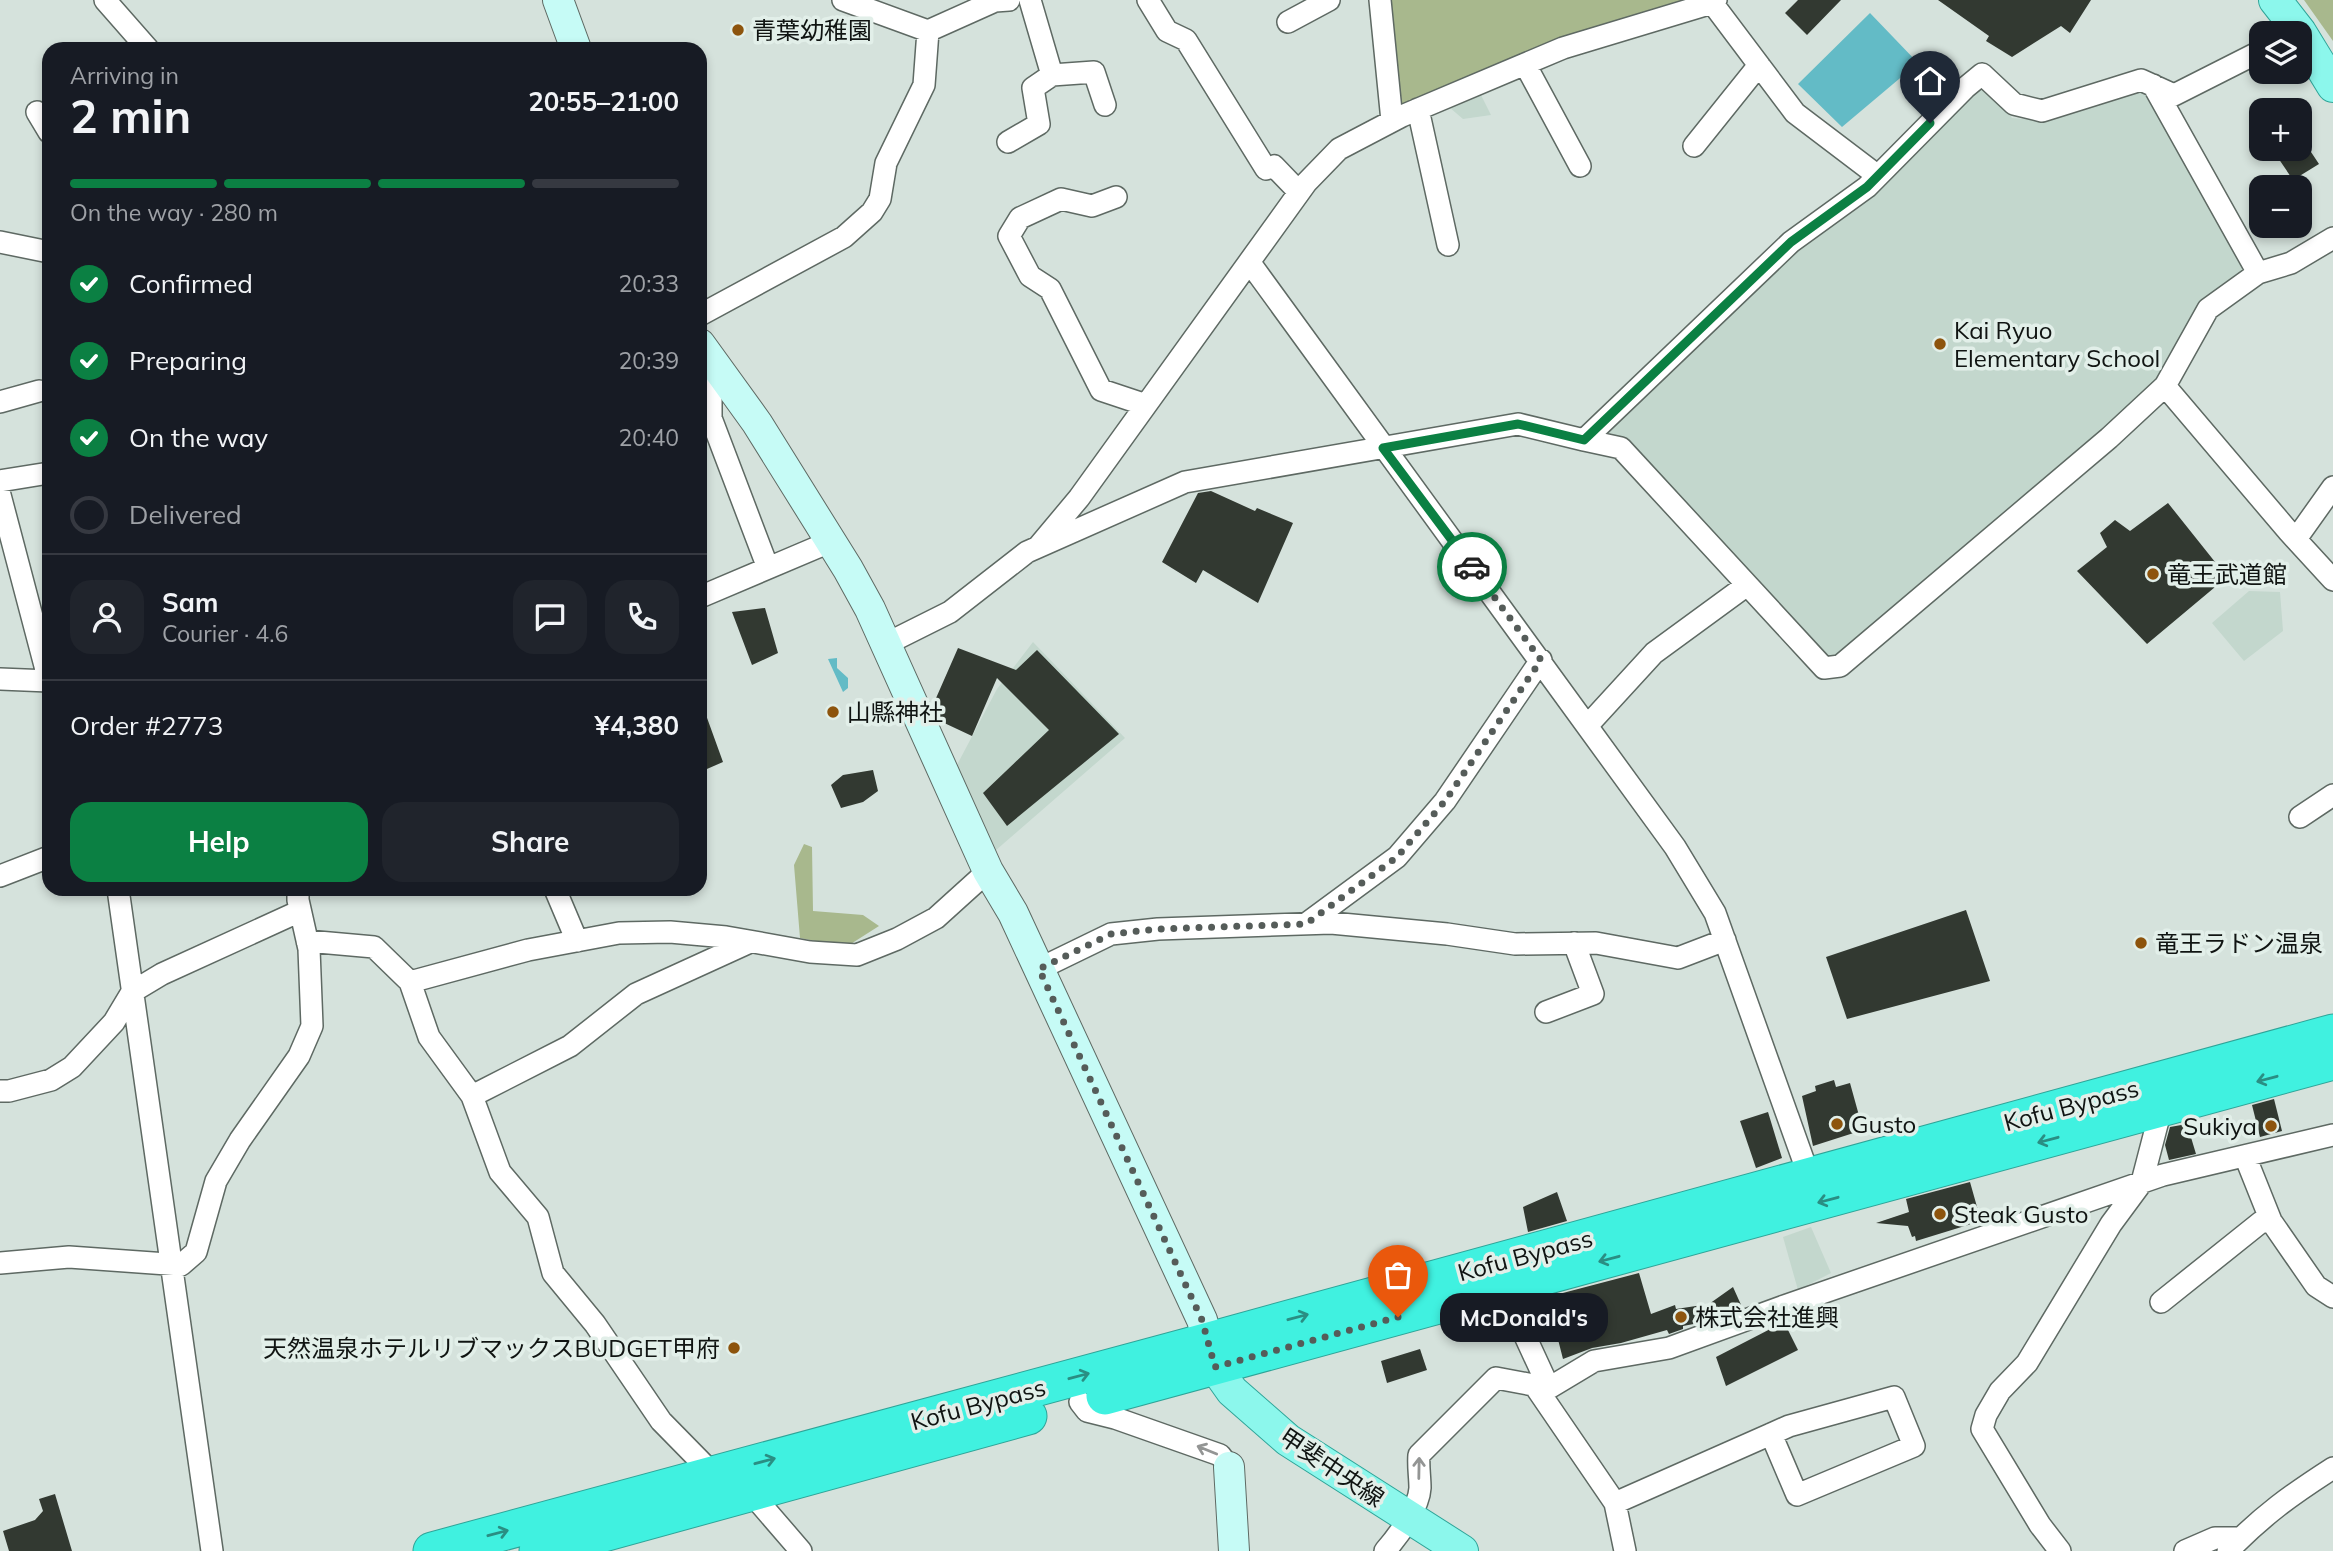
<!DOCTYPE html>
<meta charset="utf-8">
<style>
:root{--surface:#171b24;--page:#20242c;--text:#f1f3f6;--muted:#9ea1a6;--line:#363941;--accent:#0b8043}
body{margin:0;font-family:Mulish,"Noto Sans JP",sans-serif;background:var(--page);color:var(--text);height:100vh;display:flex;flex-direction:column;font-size:26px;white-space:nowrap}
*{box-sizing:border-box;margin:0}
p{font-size:23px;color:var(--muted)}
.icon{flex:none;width:38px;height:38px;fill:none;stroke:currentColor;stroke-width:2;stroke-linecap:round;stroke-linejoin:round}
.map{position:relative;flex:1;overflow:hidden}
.drawer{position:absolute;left:42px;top:42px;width:665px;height:854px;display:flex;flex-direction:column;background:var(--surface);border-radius:21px;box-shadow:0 4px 10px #0003}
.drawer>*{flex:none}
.controls{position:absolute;left:2249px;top:21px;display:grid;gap:14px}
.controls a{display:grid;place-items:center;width:63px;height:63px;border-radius:14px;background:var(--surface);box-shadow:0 4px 10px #0003;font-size:35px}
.pin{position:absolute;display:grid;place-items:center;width:60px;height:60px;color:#fff;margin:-72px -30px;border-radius:50% 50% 50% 0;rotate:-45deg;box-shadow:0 0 7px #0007}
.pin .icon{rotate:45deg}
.courier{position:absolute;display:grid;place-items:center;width:70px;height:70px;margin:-35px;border:5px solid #0b8043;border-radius:50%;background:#fff;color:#222;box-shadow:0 2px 9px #0007}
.bubble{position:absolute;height:49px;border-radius:21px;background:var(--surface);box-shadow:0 4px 10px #0003;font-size:23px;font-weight:700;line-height:49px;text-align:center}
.overview em{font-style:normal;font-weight:700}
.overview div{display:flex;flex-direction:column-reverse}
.overview{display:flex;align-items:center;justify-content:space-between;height:119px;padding:0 28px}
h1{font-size:46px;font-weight:700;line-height:52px}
.bar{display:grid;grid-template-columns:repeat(4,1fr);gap:10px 7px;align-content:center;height:84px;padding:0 28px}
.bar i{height:9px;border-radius:5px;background:var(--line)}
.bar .current{background:var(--accent)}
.bar p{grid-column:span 4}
.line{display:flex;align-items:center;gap:18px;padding:0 28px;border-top:2px solid var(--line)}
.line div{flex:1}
.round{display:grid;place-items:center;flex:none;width:74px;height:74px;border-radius:21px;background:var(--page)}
ol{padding:0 28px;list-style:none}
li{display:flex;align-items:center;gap:21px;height:77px}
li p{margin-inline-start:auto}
li .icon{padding:7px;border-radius:50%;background:var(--accent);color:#fff;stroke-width:4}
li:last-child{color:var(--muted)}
li i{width:38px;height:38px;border:4px solid var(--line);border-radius:50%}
.action{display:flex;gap:14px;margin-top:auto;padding:14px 28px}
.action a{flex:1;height:80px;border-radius:21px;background:var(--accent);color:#fff;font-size:28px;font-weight:700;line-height:80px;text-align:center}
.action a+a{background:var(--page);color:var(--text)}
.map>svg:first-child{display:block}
.built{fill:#c3d7cd}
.green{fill:#a8b88d}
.water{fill:#63bbc6}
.building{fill:#323931}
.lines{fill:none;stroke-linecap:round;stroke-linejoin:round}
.street-casing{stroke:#5e6963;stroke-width:24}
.secondary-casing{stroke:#5e6963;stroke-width:32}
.primary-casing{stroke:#2fa498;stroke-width:34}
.highway-casing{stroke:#2fa498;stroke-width:39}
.street{stroke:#fff;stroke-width:21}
.secondary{stroke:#c6fbf6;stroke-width:30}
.primary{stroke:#8cf7ec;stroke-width:32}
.highway{stroke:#40f1e0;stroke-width:37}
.oneway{stroke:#2a8e83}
.oneway2{stroke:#939594}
.done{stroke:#555c59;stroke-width:7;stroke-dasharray:0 12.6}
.route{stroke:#0b8043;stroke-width:9}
.poi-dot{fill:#8d540d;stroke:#e2efe9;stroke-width:2.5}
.labels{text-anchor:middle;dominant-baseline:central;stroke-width:7;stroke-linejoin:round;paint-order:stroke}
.poi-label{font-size:24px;fill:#101412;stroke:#e2efe9;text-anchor:start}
.street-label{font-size:24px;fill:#101412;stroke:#e2efe9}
</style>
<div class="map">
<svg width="2333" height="1551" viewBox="0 0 2333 1551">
<rect width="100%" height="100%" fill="#d5e2dc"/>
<path class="built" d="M1476 85 1491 115 1463 119 1449 107Z
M2136 86 2151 99 2250 270 2166 380 1830 662 1625 444 1603 431 1801 243 1976 88 1990 89 2012 118 2049 121Z
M2249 591 2280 592 2283 631 2244 661 2212 623Z
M1033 642 1125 738 988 857 948 782 997 689Z
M1811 1227 1831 1273 1798 1290 1783 1237Z"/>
<path class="green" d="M1383 0H1707L1395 116Z
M2304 0H2333V41Z
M804 844 812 847 813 911 863 915 879 926 846 947 800 938 794 865Z"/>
<path class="water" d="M1870 13 1918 63 1842 127 1798 84Z
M837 658V668L848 678V688L843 692 828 659Z"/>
<path class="building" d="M1798 0H1841L1807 35 1785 13Z
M1938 0H2091L2070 33 2061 26 2012 57 1986 41 1989 36Z
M2272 149H2309L2319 164 2293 180Z
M1211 491 1255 511 1257 508 1293 523 1258 603 1203 570 1196 583 1162 562 1198 493Z
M2168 503 2227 577 2147 644 2077 571 2107 547 2100 533 2115 520 2130 531Z
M765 608 778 653 752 665 732 612Z
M958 648 1016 670 1037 650 1119 734 1007 826 983 793 1049 730 997 678 972 736 940 721 933 705Z
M702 704 723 762 700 772V705Z
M873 770 878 791 863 802 841 808 831 785 843 775Z
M1966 910 1990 981 1847 1019 1826 957Z
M1834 1080 1836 1087 1850 1083 1863 1130 1813 1146 1802 1096 1816 1091 1815 1086Z
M2274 1099 2282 1131 2260 1137 2252 1105Z
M1768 1112 1782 1158 1756 1168 1740 1121Z
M2187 1124 2196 1154 2169 1160 2165 1145 2170 1127Z
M1970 1182 1981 1221 1916 1241 1915 1236 1912 1237 1908 1226 1876 1223 1909 1212 1906 1199Z
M1557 1192 1567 1221 1528 1232 1523 1207Z
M1639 1273 1651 1314 1675 1305 1676 1309 1709 1304 1733 1287 1742 1307 1699 1323 1683 1326V1329L1669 1334 1667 1330 1621 1343 1592 1348 1563 1359 1551 1312 1564 1308 1559 1294Z
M1784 1322 1798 1350 1726 1386 1716 1357Z
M1420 1349 1427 1370 1387 1383 1381 1361Z
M55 1494 72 1551H9L3 1531 35 1520 43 1511 39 1499Z"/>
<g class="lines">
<g class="street-casing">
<path id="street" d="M105 0 148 49
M843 0 928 31 995 1 1009 0
M1030 0 1052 75 1094 72 1105 105
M1148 0 1167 31 1186 40 1266 169 1274 166 1299 192
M1380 0 1392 121
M1710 0 1795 113 1878 176
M1288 22 1329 0
M2261 51 2174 95 2141 80 2042 111 2014 104 1982 74 1965 88 1867 187 1791 242 1584 440 1621 448 1824 668 1840 666 2109 438 2165 386 2208 309 2258 273 2291 263 2333 238
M1525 64 1580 166
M2153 85 2258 273
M1418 109 1448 245
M37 112 49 132
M1008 142 1039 124 1033 88 1052 75
M1694 146 1759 65
M1116 197 1092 206 1061 199 1020 218 1009 236 1030 276 1050 289 1101 390 1146 405
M0 242 49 252
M1250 263 1675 847 1715 913 1809 1176
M700 315 844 237 872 212 880 199 886 163 924 85 928 31
M711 361V418L768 568
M2165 386 2289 532 2333 580
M0 402 39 391
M0 481 49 473
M0 495 49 681
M2296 539 2333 487
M1038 547 1079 498 1306 183 1339 149 1402 116 1563 48 1712 3 1716 0
M700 597 832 541
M886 644 950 612 1027 552 1185 482 1518 424 1584 440
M0 679 49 681
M1588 725 1654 653 1747 585
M2300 817 2333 795
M0 876 49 857
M118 889 212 1551
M555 889 577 941
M1306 924 1397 857 1445 801 1541 660
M307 941 374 947 410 982 528 950 619 933 670 932 726 937 810 952 857 955 897 939 936 918 988 871
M1039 969 1111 934 1158 929 1331 923 1447 934 1515 944 1596 943 1678 958 1725 940
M410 982 429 1037 472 1096 570 1046 636 994 750 942
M1546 1012 1593 994 1574 943
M0 1091H9L51 1080 72 1067 114 1022 132 992 162 974 300 911
M472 1096 500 1172 538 1217 553 1273 595 1324 661 1421 714 1475
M2245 1156 2271 1221
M0 1263 69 1257 181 1265 196 1252 216 1181 240 1140 299 1056 312 1026 309 949 298 900V889
M1503 1288 1549 1388
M2161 1302 2261 1222 2271 1221 2316 1286 2333 1297
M1535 1386 1615 1503 1625 1551
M1080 1402 1087 1411 1115 1418 1220 1455 1229 1467
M751 1493 801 1551
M1615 1503 1771 1434 1789 1426 1894 1397 1914 1446 1797 1495 1771 1434
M1385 1551C1398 1536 1419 1508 1420 1488 1420 1477 1418 1466 1419 1455L1496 1378 1549 1388 1594 1361 1669 1348 1787 1305 2163 1175 2333 1135
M2060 1551 2040 1525 1982 1429 1986 1415 2000 1391 2027 1363 2111 1224 2142 1182 2161 1109
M2185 1551 2215 1538H2241
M2228 1551C2263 1515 2291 1495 2333 1468"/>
</g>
<g class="secondary-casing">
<path id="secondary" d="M558 0 576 49
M700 344 757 423 848 569 870 609 988 871 1013 913 1202 1320 1214 1362
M1229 1467 1234 1551"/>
</g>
<g class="primary-casing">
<path id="primary" d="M2275 0 2300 32 2333 86
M1215 1367 1232 1391 1288 1440 1462 1551"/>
</g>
<g class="highway-casing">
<path id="highway" d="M1105 1396 2333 1061
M432 1551 1209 1341 2333 1033
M538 1551 1028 1416"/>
</g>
<use href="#street" class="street"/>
<use href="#secondary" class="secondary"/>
<use href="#primary" class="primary"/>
<use href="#highway" class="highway"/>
</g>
<defs><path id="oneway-shaft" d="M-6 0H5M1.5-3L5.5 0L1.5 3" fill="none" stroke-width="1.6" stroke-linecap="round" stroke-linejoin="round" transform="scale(1.75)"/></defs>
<g class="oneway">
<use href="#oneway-shaft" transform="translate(2267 1079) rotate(165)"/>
<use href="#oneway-shaft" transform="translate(2048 1140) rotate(165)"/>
<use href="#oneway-shaft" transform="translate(1828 1200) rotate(165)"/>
<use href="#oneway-shaft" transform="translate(1609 1259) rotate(165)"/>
<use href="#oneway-shaft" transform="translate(1298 1317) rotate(-15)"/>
<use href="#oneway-shaft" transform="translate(1079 1376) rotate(-15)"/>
<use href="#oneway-shaft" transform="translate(765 1461) rotate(-15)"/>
<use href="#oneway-shaft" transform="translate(498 1533) rotate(-15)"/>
</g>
<g class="oneway2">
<use href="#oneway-shaft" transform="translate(1207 1450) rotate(-158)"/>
<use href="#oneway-shaft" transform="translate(1419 1468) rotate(-89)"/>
</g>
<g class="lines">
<path class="done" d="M1398 1317 1215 1367 1202 1320 1039 969 1111 934 1158 929 1306 924 1397 857 1445 801 1541 660 1472 567"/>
<path class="route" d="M1472 567 1383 448 1518 424 1584 440 1791 242 1867 187 1930 123"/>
</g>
<g class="poi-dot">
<circle cx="738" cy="30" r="7"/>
<circle cx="1940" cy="344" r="7"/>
<circle cx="2153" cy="574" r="7"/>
<circle cx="833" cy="712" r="7"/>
<circle cx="2141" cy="943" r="7"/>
<circle cx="1837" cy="1124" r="7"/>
<circle cx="2271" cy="1126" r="7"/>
<circle cx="1940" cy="1214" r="7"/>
<circle cx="1681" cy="1317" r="7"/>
<circle cx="734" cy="1348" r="7"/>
</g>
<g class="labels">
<g class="poi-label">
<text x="752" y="30">青葉幼稚園</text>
<text x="1954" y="330">Kai Ryuo<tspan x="1954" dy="28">Elementary School</tspan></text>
<text x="2167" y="574">竜王武道館</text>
<text x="847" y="712">山縣神社</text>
<text x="2155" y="943">竜王ラドン温泉</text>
<text x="1851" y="1124">Gusto</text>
<text x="2257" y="1126" text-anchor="end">Sukiya</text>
<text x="1954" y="1214">Steak Gusto</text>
<text x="1695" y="1317">株式会社進興</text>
<text x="720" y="1348" text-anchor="end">天然温泉ホテルリブマックスBUDGET甲府</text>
</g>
<g class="street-label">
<text transform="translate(2071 1105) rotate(-15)">Kofu Bypass</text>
<text transform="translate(1525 1255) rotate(-15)">Kofu Bypass</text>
<text transform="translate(978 1404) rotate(-15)">Kofu Bypass</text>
<text transform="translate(1332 1467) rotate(34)">甲斐中央線</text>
</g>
</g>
</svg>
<div class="controls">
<a><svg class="icon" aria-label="layers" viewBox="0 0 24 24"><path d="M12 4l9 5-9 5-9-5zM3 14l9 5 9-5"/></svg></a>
<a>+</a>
<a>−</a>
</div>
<div class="pin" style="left:1398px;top:1317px;background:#ea580c"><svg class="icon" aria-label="bag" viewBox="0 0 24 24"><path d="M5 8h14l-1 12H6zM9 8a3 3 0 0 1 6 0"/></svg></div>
<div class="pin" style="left:1930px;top:123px;background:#1f2937"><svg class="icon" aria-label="home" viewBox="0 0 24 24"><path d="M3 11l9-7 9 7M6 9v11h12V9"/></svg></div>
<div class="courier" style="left:1472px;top:567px"><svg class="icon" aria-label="car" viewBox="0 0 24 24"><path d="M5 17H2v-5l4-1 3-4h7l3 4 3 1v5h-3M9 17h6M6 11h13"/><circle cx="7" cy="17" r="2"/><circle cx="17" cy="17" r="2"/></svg></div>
<div class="bubble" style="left:1440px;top:1293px;width:168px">McDonald's</div>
<section class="drawer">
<div class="overview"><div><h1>2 min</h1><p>Arriving in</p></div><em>20:55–21:00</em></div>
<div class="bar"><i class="current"></i><i class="current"></i><i class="current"></i><i></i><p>On the way · 280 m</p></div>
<ol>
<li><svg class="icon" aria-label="check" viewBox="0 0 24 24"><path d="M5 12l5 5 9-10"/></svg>Confirmed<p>20:33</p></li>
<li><svg class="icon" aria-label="check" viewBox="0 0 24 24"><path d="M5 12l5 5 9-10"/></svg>Preparing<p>20:39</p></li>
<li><svg class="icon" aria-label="check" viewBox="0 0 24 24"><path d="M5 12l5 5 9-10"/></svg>On the way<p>20:40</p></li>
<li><i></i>Delivered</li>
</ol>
<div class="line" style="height:126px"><a class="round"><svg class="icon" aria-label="person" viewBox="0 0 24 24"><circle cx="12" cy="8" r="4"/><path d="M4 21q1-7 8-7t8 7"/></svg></a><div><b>Sam</b><p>Courier · 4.6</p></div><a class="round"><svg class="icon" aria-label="chat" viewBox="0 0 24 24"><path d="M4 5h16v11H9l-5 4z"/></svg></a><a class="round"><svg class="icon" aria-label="phone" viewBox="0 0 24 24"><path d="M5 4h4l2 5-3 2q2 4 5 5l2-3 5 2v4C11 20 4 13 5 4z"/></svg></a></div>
<div class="line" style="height:91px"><div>Order #2773</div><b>¥4,380</b></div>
<div class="action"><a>Help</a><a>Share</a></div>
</section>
</div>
